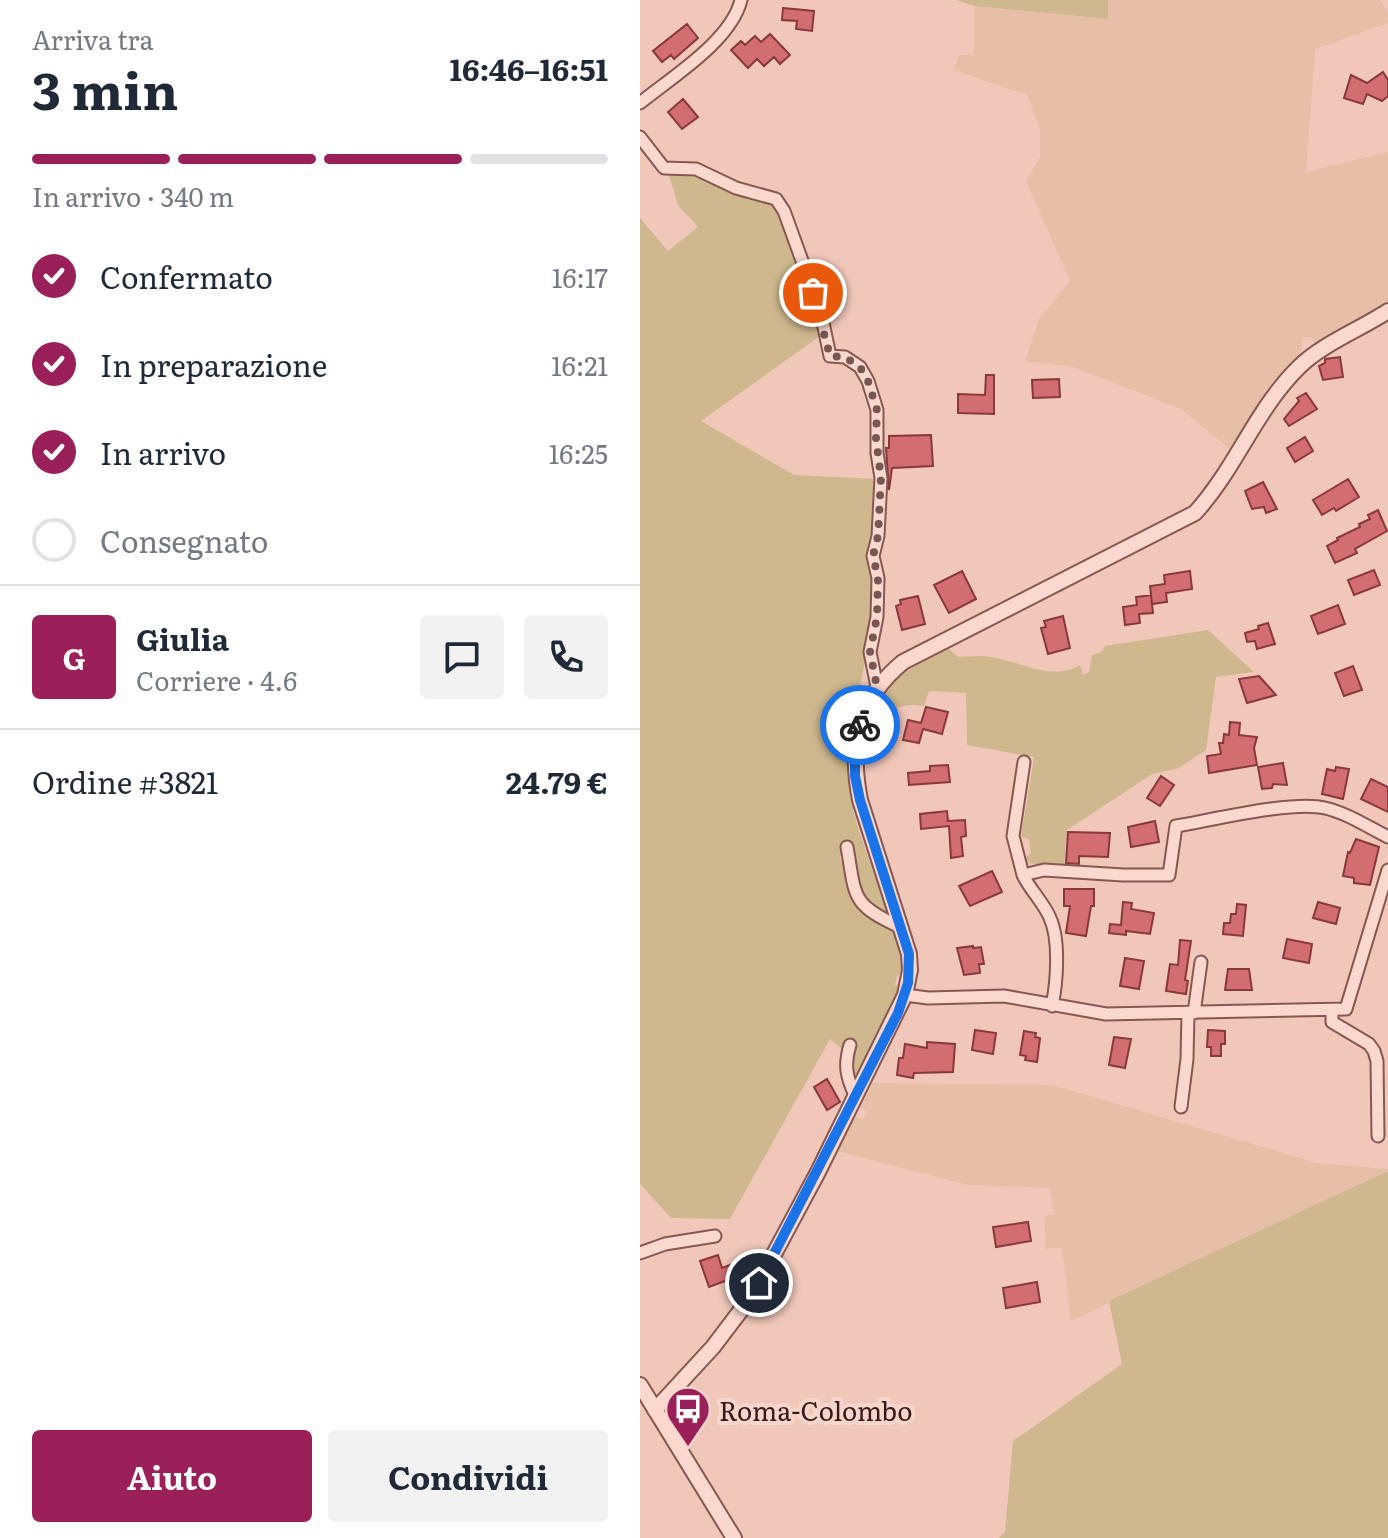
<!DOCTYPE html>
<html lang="it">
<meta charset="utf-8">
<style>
:root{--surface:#fff;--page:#f2f2f3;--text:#1f2937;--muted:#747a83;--line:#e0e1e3;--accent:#9b1f59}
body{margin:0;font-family:Literata,serif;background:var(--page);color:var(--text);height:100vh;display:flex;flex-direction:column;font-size:30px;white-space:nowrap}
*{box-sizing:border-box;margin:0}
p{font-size:26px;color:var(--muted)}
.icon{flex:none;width:44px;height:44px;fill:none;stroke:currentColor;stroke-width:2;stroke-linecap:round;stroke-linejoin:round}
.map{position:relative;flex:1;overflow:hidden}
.panel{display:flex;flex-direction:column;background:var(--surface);width:640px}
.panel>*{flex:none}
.pin{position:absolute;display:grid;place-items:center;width:68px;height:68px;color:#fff;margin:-34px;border:4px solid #fff;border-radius:50%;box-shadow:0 2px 8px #0007}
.courier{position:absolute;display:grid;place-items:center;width:80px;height:80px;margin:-40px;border:6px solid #1a73e8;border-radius:50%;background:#fff;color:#222;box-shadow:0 2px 10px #0007}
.overview em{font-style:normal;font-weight:700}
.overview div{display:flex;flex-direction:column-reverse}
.overview{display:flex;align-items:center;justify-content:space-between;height:136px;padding:0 32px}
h1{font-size:52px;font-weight:700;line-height:60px}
.bar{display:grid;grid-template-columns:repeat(4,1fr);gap:12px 8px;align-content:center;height:96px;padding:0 32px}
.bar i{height:10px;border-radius:6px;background:var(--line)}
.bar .selected{background:var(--accent)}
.bar p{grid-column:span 4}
.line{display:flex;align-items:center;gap:20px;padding:0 32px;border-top:2px solid var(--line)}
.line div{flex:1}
.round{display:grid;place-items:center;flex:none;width:84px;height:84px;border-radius:8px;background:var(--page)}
ol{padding:0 32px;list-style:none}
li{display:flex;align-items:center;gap:24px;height:88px}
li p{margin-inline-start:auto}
li .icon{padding:8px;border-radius:50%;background:var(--accent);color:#fff;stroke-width:4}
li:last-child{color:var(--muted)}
li i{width:44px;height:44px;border:4px solid var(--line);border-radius:50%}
.button{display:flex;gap:16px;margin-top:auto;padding:16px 32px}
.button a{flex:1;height:92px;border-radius:8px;background:var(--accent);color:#fff;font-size:32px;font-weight:700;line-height:92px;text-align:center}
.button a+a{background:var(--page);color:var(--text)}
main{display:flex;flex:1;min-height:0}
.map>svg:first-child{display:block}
.farmland{fill:#e7bfa7}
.green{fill:#cfb88e}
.building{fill:#d26d71;stroke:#89383d;stroke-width:2}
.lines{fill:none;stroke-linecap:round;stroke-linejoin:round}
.minor-casing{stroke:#885753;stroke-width:15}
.tertiary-casing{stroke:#885753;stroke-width:18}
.minor{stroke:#fbd8cd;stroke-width:11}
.tertiary{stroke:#fbd8cd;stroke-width:14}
.done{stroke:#775752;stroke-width:8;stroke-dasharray:0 14.4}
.route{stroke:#1a73e8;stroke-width:10}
.labels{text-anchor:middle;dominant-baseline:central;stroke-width:8;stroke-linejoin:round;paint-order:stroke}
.poi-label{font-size:26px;fill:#361a1a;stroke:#f8d5ca;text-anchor:start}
</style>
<main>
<section class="panel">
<div class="overview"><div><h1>3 min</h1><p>Arriva tra</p></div><em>16:46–16:51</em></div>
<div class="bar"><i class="selected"></i><i class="selected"></i><i class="selected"></i><i></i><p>In arrivo · 340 m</p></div>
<ol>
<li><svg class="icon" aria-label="check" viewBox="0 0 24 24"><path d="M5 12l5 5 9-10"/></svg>Confermato<p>16:17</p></li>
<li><svg class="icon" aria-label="check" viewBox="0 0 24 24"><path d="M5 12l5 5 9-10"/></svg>In preparazione<p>16:21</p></li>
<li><svg class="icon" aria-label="check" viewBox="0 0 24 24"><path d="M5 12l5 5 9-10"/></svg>In arrivo<p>16:25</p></li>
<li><i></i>Consegnato</li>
</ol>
<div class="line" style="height:144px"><b class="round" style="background:var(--accent);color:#fff">G</b><div><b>Giulia</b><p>Corriere · 4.6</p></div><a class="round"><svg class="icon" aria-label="chat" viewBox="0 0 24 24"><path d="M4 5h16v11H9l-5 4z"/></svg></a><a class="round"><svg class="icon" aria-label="phone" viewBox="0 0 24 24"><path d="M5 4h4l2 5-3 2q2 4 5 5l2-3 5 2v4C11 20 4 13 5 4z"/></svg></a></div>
<div class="line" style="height:104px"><div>Ordine #3821</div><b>24.79 €</b></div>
<div class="button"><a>Aiuto</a><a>Condividi</a></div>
</section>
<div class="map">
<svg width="748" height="1538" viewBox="0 0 748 1538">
<rect width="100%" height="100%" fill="#f1c7ba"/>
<path class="farmland" d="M468 0H740L748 12V23L675 49 666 172 748 152V302L677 347 671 337H663L660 356 646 367 623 397 591 450 541 409 433 367 385 361 399 319 430 281 386 181 400 157V129L387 95 314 70 319 55H334V6L468 19Z
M233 1083 413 1085 677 1163 748 1169V1171L431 1321 422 1248 406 1249 404 1216 414 1214 410 1188 328 1185 197 1151 214 1116 224 1119 226 1110 220 1108Z"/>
<path class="green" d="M316 0H468V19L334 6Z
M55 173 131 203 140 213 180 336 61 421 154 475 237 479 233 534 228 549 234 577 230 636 208 747 203 756 207 759C206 813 233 866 250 917L229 905 220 892 211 842 206 839 202 842 205 855 200 856 201 862H205C212 903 215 913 255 931L262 958 261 973 257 976 255 985 259 986 255 1004 218 1081C208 1067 210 1058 218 1044L208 1037 202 1049 190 1039 90 1219 31 1218 0 1184V218L28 251 58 227 38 205 29 175Z
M568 630 614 672 576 677 566 750 539 768 512 774 427 830 424 867 386 863 384 858 391 854 389 839 381 837 394 757 327 745 326 693 289 691 284 706C257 702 252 711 233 728L227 721C249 676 266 669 309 649L318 657C329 657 339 655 351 657 380 661 412 682 440 665L443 675 449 672 452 655 462 652 465 646Z
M748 1171V1538H359L365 1532 373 1441 482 1364 469 1301Z"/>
<path class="building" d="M143 8 174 11 172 31 156 29 157 21 142 20Z
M47 24 58 38 34 59 31 55 22 62 13 51Z
M130 34 150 55 140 64 134 57 124 66 117 59 108 68 91 50 101 41 105 45 115 36 121 42Z
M743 72 748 80V96L742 101 727 94 723 104 704 98 711 75 727 83Z
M43 99 58 117 42 129 28 112Z
M700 357 703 377 683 380 679 366 685 363V359Z
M346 375H354V414L318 413V394L345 395Z
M419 379 420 397 393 398 392 380Z
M666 393 677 409 649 426 644 419 659 401 657 398Z
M291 435 293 466 252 468 249 490 246 448H249V436Z
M665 437 673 451 655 462 647 448Z
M708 479 719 497 696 511 694 508 682 515 673 500Z
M623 482 637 509 626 513 624 507 612 509 605 491Z
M738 510 747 531 715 549 717 553 695 563 687 546 698 540 697 538 720 527 719 524 730 519 728 515Z
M734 570 740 585 714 595 708 580Z
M322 571 336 599 309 613 294 585Z
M550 571 552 589 526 593 527 602 512 604 510 586 525 584 524 575Z
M511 595 513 613 499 614 500 623 485 625 483 607 497 605 496 597Z
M278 596 285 624 262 630 256 606 261 604 260 600Z
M698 605 705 624 678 634 671 616Z
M423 616 430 648 408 654 401 628 406 627 404 621Z
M628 623 635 644 617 649 615 641 607 642 605 633 619 629 618 626Z
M713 666 722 690 704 696 695 673Z
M619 676 636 695 607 703 599 679Z
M286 707 308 712 302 734 283 729 279 743 263 740 268 720 281 723Z
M590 722 600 723 599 735 617 737 614 748 617 765 569 773 567 756 581 754 579 743H583L584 734 589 735Z
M643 763 647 785 633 784 632 788 622 789 618 767Z
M308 765 310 782 269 785 268 773 290 771V766Z
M696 767 709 769 703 799 682 794 687 769 695 771Z
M521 776 534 785 520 806 507 798Z
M731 779 748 787V812L721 799Z
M307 811 308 821 325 820 326 836 321 837 323 856 311 858 309 826 281 829 280 814Z
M515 821 519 842 491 847 488 827Z
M428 832 470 833 468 857 439 856V864L426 863Z
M716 839 739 847 730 885 714 883V878L703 876 708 852 710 853Z
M352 871 362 892 330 906 319 886Z
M424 889H454V906H451L446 936 426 933 430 906H424Z
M483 902 492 903 491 909 514 913 510 934 486 931V935L469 933 470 924 481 925Z
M678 902 700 908 696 924 673 918Z
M597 904 606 905 603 936 583 934 584 923H590L591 914H596Z
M647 939 672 944 669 963 643 958Z
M540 940 551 941 545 980 548 981 546 994 526 991 530 964 538 965Z
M333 946V948L341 947 344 964H339L340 973 324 975 317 948Z
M485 958 504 961 499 989 480 986Z
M588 969H609L612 990H585Z
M335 1030 356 1033 353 1054 332 1050Z
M568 1030 585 1031V1044H581V1056H571V1047H567Z
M384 1031 396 1033 395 1037 400 1038 397 1062 385 1060 386 1056 380 1055Z
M474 1037 491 1039 485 1068 469 1065Z
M287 1042 315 1044 313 1072 274 1073 273 1078 257 1075 259 1058H263L265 1044 287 1048Z
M187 1079 200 1102 187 1110 174 1087Z
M388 1222 391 1241 356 1247 353 1227Z
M78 1255 82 1268 95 1263 99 1276 69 1287 60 1261Z
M397 1282 400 1302 366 1308 363 1288Z"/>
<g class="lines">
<g class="minor-casing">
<path id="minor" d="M0 103C32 77 91 41 101 0
M0 137 24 168 56 169 96 188 136 199 144 211 181 313 190 356 205 357 220 367 228 381 237 410V453L241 478 238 536 233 556 238 578 237 617 230 652 237 687
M207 847C216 897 210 904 260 927
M383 875 373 836 384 762
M265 995 288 998 364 996 466 1014 706 1009 748 870
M412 1006C417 982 420 940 410 918 404 903 390 890 383 875L404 870 483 875H529L536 826C572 820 654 800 685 808 707 813 728 827 748 837
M692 1010V1022L729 1044 734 1051 737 1061 738 1136
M554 1013 561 962
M210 1045C204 1065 206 1077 216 1097
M541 1107 547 1059 548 1013
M0 1253 25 1244 75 1236"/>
</g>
<g class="tertiary-casing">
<path id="tertiary" d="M0 1385 94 1538
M15 1410 73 1347 111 1297 178 1172 265 995 270 970 269 954 220 800C209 743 217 700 263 662L555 513C596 468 616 409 659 367 682 344 721 329 748 311"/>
</g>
<use href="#minor" class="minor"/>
<use href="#tertiary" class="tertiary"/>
</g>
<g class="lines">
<path class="done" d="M173 293 190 356 205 357 220 367 228 381 237 410 236 438 241 478 238 536 233 556 238 578 237 617 230 652 237 687 228 702 220 725"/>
<path class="route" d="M119 1283 258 1013 268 983 269 954 220 800 215 776V756L220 725"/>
</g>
<defs>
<g id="bus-pin" transform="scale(2.3)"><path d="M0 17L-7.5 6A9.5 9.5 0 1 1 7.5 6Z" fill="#9b1f59" stroke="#f8d5ca"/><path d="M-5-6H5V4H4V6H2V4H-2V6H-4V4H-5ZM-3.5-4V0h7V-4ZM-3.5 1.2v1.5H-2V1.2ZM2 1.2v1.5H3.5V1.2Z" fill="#fff"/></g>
</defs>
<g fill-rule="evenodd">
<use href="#bus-pin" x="48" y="1409"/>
</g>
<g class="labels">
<g class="poi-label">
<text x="79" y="1409">Roma-Colombo</text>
</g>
</g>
</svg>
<div class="pin" style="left:173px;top:293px;background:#ea580c"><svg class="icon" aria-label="bag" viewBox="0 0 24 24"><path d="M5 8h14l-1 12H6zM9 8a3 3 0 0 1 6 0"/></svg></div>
<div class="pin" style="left:119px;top:1283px;background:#1f2937"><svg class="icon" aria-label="home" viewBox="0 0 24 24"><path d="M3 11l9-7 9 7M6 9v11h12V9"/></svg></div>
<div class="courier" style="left:220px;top:725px"><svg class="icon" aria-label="bike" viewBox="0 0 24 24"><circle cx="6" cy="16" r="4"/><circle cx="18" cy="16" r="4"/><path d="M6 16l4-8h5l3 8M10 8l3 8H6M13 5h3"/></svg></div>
</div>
</main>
